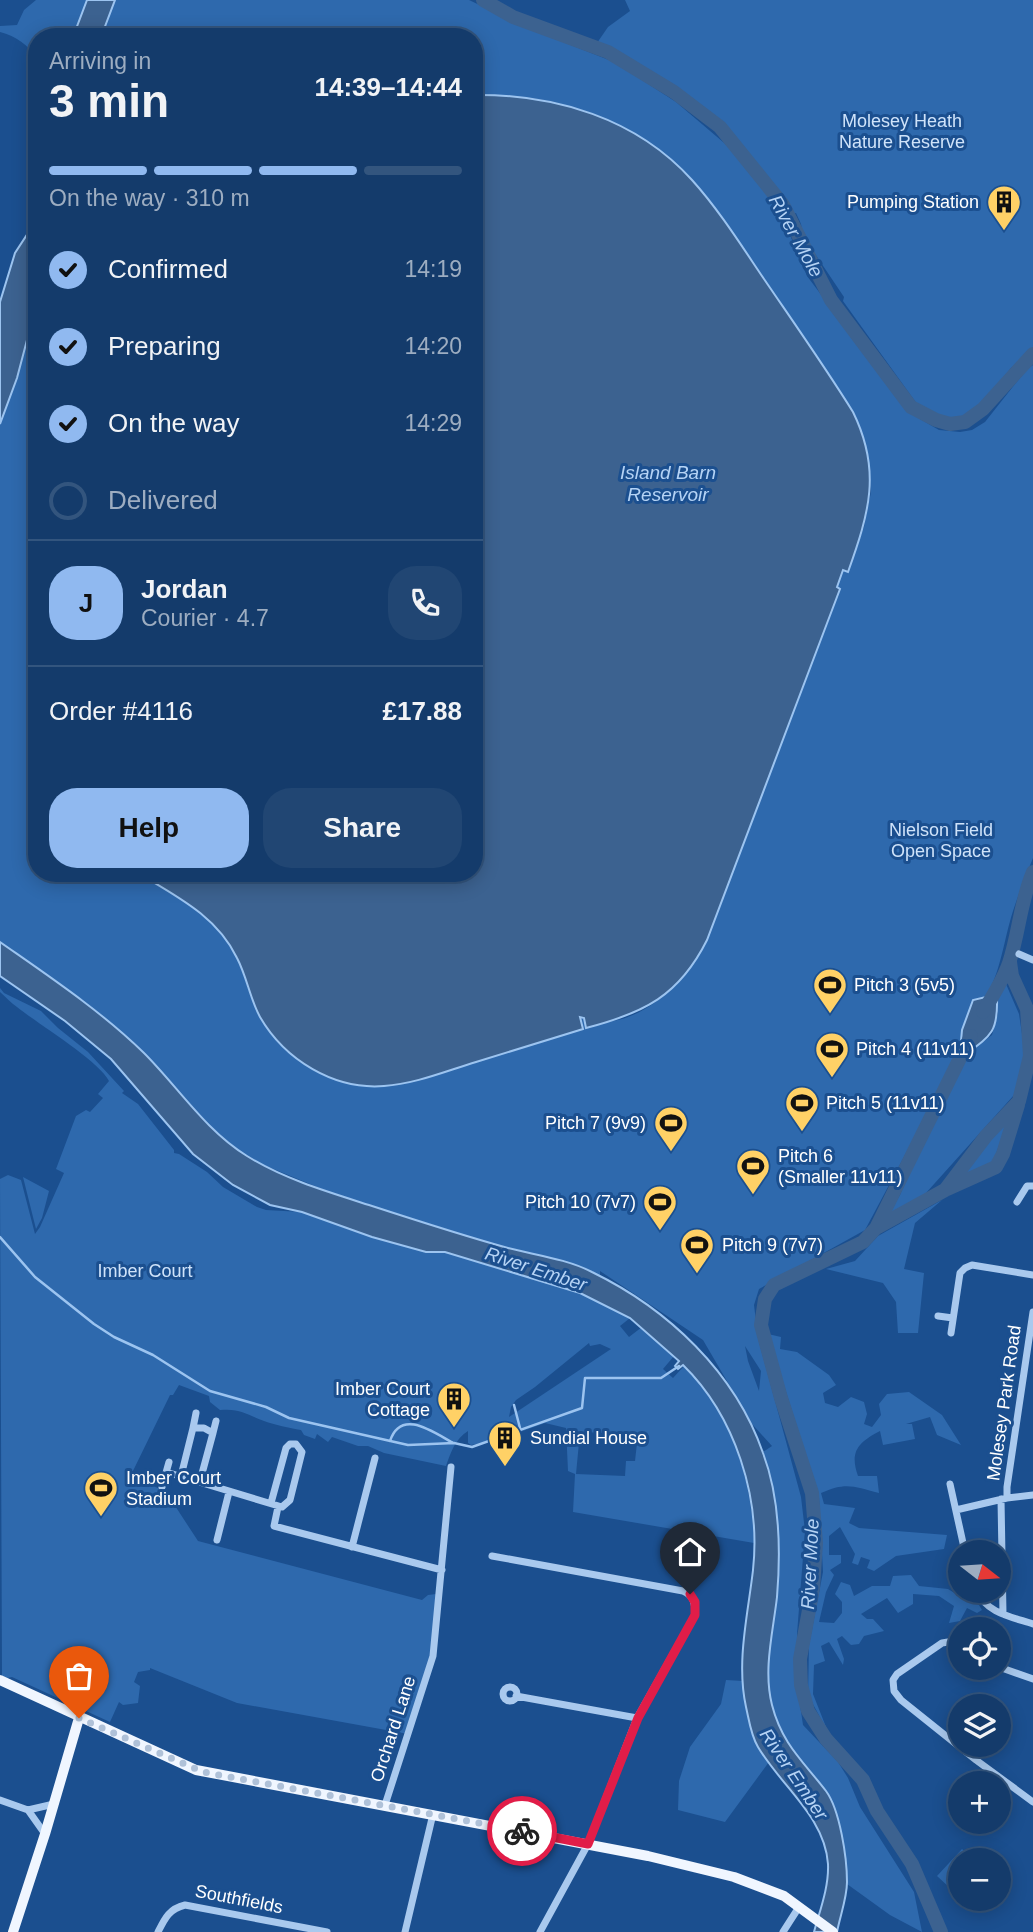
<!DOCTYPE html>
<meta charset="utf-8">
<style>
:root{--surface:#143b6b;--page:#214673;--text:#f1f3f6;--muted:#9dadc1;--line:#33557e;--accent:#90b9f0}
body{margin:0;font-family:Helvetica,sans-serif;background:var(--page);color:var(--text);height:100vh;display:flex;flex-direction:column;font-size:26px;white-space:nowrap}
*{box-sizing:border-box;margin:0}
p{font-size:23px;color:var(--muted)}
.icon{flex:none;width:38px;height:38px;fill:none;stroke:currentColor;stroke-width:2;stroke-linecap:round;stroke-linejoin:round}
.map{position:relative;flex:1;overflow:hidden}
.side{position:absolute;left:28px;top:28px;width:455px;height:854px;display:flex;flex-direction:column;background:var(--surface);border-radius:28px;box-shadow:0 4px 18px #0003,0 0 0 2px var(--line)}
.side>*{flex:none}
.needle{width:46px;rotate:107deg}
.controls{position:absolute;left:948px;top:1540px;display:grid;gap:14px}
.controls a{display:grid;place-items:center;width:63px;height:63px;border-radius:50%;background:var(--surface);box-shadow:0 4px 18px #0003,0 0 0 2px var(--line);font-size:35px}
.pin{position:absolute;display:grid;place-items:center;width:60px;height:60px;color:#fff;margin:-72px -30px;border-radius:50% 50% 50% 0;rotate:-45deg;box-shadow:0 0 7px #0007}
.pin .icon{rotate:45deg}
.courier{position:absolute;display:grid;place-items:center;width:70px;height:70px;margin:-35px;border:5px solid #e11d48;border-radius:50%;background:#fff;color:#222;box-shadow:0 2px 9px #0007}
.head em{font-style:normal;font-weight:800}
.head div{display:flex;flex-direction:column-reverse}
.head{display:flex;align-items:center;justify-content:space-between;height:119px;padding:0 21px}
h1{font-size:46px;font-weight:800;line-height:52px}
.bar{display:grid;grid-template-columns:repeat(4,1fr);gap:10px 7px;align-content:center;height:84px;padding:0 21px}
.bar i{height:9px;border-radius:5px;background:var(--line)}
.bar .active{background:var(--accent)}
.bar p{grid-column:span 4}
.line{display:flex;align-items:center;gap:18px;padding:0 21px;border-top:2px solid var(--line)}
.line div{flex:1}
.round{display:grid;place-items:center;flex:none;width:74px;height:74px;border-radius:28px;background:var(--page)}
ol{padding:0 21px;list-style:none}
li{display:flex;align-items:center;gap:21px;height:77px}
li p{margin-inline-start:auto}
li .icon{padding:7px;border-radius:50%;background:var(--accent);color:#111;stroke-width:4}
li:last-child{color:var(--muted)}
li i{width:38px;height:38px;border:4px solid var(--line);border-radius:50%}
.button{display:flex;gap:14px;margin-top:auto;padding:14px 21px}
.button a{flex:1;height:80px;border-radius:28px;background:var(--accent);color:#111;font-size:28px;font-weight:800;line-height:80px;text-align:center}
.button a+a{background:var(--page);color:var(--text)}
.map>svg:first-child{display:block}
.green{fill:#2e69ad;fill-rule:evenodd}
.water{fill:#3c6290;stroke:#9cc4f0;stroke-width:2}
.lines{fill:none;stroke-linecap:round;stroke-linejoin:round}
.stream{stroke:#9cc4f0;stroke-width:2.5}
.river{stroke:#3c6290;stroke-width:14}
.minor{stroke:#a9c9ee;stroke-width:7}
.major{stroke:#f0f6ff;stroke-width:10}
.done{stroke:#afc1d8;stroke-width:7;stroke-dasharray:0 12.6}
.route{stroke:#e11d48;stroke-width:9}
.labels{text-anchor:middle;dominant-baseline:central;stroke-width:6;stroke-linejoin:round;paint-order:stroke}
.park-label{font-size:18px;fill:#cfe3fa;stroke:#1b4f8f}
.poi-label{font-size:18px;fill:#fff;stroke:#1b4f8f;text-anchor:start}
.street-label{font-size:18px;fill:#fff;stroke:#1b4f8f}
.water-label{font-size:19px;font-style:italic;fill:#b5d3f5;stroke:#1b4f8f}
</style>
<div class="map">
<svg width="1033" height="1932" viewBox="0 0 1033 1932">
<rect width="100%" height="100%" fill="#1b4f8f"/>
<path class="green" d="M36 0H87L73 37H37V60C29 45 16 36 0 32V26L17 25 24 10Z
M115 0H469L530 29 614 62 676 102 743 159 777 204 807 276 880 373 891 391 920 419 939 430 960 432 972 430 985 422 1027 369 1033 365V858C1026 875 1019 893 1013 911 1004 939 1001 971 986 997L973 1000 962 1030 960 1052 865 1230 759 1289 754 1305 758 1338 801 1497 805 1531 797 1634V1684L803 1725 838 1762 848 1778 860 1807 914 1892 922 1932 890 1915 847 1884C844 1858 841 1819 829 1795 825 1787 815 1778 808 1771 791 1751 776 1728 771 1701 764 1665 774 1630 777 1595 781 1542 777 1503 763 1452L772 1446 752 1424 703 1340 600 1271V1276L585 1269 484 1241 334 1194 259 1163 243 1154 218 1133 103 1016 0 942V424L17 378 37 302V705L34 727 37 764V873C62 873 87 873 111 873 119 873 131 871 138 873 149 877 161 887 170 892 193 906 215 921 230 945 243 965 246 988 256 1009 279 1059 331 1087 385 1086L580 1021V1018C633 1036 684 985 707 940L840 589 837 588 843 570 848 571 864 527 871 492 869 461 842 395 706 196 670 159 644 140 595 114 555 102 532 98 474 95V37H101ZM745 1346 761 1371 759 1391 748 1361Z
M625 0H1033V348L1011 368 982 405 959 419 938 417 917 404 843 301 844 297 803 236 801 224 796 213 793 214 762 171 717 121 643 69 597 43 608 27 630 11Z
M1006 984 1019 1014 1024 1047V1066L1014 1095 917 1203 886 1218 900 1195 915 1158 966 1054 992 1035 998 1014 997 998Z
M0 988 4 993 41 1011 58 1028 88 1052 124 1091 122 1093 138 1104 174 1150V1153L179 1154 207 1172 223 1187 257 1207 266 1210 302 1212 372 1237 426 1252H444L580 1293 630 1318 620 1326 629 1337 642 1327 674 1356 663 1369 673 1378 684 1366C731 1412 752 1479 754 1543L573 1512 575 1474 568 1471 566 1428 545 1423 495 1441 471 1445 468 1443V1431C455 1439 451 1452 446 1466L384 1453 368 1446H358L332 1437 328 1442 317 1434 315 1439 304 1435 301 1430C289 1428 275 1425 264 1421 247 1415 241 1408 220 1410L210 1402 209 1396 179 1385 173 1395H170L131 1475 166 1492 198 1541 422 1600 428 1595 436 1594 433 1656 408 1734 237 1703 150 1668V1670L138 1672 134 1682 140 1686 138 1703 123 1705 119 1702 110 1722 12 1677 7 1678 2 1676 0 1179 8 1175 21 1180 35 1234 40 1227 64 1173 56 1169 76 1116 86 1110 90 1112 103 1098 98 1094 109 1081C98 1060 38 1024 17 1007 11 1003 6 997 0 992ZM589 1343 590 1346 600 1344 611 1349 509 1417 511 1407 516 1400 535 1387ZM580 1432 638 1434 635 1461H626L625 1476 576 1474Z
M1010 1115 993 1162 956 1180Z
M23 1177 49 1191 42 1218 36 1229Z
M942 1200 915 1223 904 1269 924 1273 918 1333H898L896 1302 883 1283 826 1269 855 1261 878 1236Z
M768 1334 781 1337 780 1349 797 1352 829 1375 836 1385 823 1393 825 1403 838 1407 851 1397 864 1402 867 1414 864 1424 872 1427 881 1415 879 1404 887 1394 909 1392 942 1415 961 1445 937 1435 930 1417 906 1424H912L915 1439 883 1445 880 1431C859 1442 849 1451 858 1476H877L879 1493C854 1486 845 1482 821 1493L824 1504 855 1508 849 1523 859 1528 947 1535 944 1549 896 1556 874 1571 867 1568 870 1560 861 1557 858 1565 852 1563 855 1554 840 1527 829 1536V1555H841V1563L830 1570 834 1575 826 1592 819 1622 834 1623 842 1613V1602L835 1594 841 1582 850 1585 854 1596 872 1586H890L893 1576 911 1575 919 1586 948 1589 961 1597 971 1592 982 1610 977 1613 967 1608 960 1621 949 1623 954 1606 939 1596 913 1594V1604L898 1613 887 1598 861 1614 867 1619H873L884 1631 864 1636 859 1644 851 1645 842 1636 837 1639 844 1659 843 1665 829 1642 821 1646 825 1661 814 1665 813 1694 828 1732 808 1695 809 1645 823 1572 819 1498Z
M726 1680 743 1681C746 1710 752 1738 769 1762L725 1822 678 1810 679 1781 690 1747 721 1704Z
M962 1849 974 1860H961V1877L950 1888 937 1876Z"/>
<path class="water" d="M87 0H115L101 37H73Z
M474 95C555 94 636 118 692 180 719 210 741 245 764 279 794 323 825 367 853 412 882 471 869 513 848 572L843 570 837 587 840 589 707 940C679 996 644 1013 586 1028L584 1018 580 1017 583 1029C548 1040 512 1051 476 1062 446 1071 415 1084 384 1086 334 1090 285 1060 260 1017 250 999 247 977 237 958 217 916 176 896 138 873H474Z
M37 188V302L17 378 0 424V302L15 253 28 233Z
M0 942C50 977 101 1011 144 1053 178 1087 205 1130 247 1156 284 1179 328 1192 369 1205 415 1220 461 1235 508 1248 535 1255 567 1259 592 1272 668 1309 735 1372 763 1453 780 1498 781 1549 777 1597 773 1632 763 1670 772 1705 782 1744 803 1761 826 1791 840 1810 847 1858 847 1882 847 1898 840 1916 837 1932H814C820 1910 829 1887 828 1864 825 1817 781 1786 758 1747 751 1736 749 1720 746 1707 736 1662 748 1614 753 1570 761 1497 735 1416 683 1365L678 1369 675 1366 679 1361 630 1318 580 1293 445 1252H426L372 1237 302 1212 270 1205 233 1185 193 1154 111 1059 65 1021 0 976Z
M994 995 997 998C998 1031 992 1035 966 1054L960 1052 962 1030 973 1000Z"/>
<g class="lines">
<path class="stream" d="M0 1237 35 1277 94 1324 114 1337 153 1355 210 1391 266 1407 289 1418 408 1445 454 1443 472 1447 582 1408 585 1378H661L679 1366
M514 1405 520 1428
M390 1441C401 1408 433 1432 453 1443"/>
<path class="river" d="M483 0 513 17 608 52 674 92 720 127 783 205 831 300 911 407 936 420 950 424 965 422 983 409 1033 354
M983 1012C993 996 1003 980 1009 963 1019 934 1020 902 1033 872
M947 1189 996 1167 1003 1154 1018 1105
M876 1228 945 1190 986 1136 1019 1101 1030 1056 1027 1009 1012 976 1010 962
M941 1932 912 1864 877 1811 863 1780 826 1739 808 1711 801 1685 800 1659 813 1588 816 1543 812 1493 781 1398 761 1325 765 1299 774 1285 863 1242 876 1228 971 1036"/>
<path class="minor" d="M1019 954 1033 960
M1017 1202 1027 1186H1033
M938 1316 953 1318
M951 1333 960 1273 965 1268 972 1265 1033 1275
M193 1428 196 1413
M213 1433 216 1421
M166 1472 282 1507 290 1500 302 1452 296 1444H290L286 1448 271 1503
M181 1476 193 1428H204L213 1433 200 1481
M950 1484 965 1552
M162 1487 169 1462
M1007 1498V1487L1033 1312
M1001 1499 1003 1614
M278 1507 274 1526 442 1570
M956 1510 1007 1498 1033 1495
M217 1540 229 1492
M352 1547 375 1458
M492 1556 683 1591C694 1596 695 1603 695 1615L637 1718 588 1844 540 1932
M977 1591C986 1613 1012 1617 1033 1624
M961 1647 948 1642 942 1643 897 1674 893 1680 894 1691 901 1700 976 1760 1033 1802
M999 1667 1033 1679
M503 1694a7 7 0 1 1 14 0a7 7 0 1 1-14 0Z
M516 1696 637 1718
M0 1800 28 1810 54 1804
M385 1805 433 1656 451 1467
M28 1810 45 1834
M158 1932C165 1918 169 1909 185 1905L327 1932
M405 1932 433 1814
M783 1932 799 1907"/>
<path class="major" d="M0 1680 196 1770 648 1856 734 1877 784 1896 833 1932
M13 1932 45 1834 79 1718"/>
</g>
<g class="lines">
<path class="done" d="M79 1718 203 1772 522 1831"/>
<path class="route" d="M522 1831 588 1844 638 1718 695 1615V1602L690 1594"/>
</g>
<defs>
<g id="building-pin" transform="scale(1.75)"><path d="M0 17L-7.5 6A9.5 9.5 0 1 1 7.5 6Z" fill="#ffd166" stroke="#1b4f8f"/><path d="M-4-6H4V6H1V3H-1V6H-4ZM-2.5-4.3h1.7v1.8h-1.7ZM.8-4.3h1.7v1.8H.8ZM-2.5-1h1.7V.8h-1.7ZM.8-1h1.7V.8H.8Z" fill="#111"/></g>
<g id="stadium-pin" transform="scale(1.75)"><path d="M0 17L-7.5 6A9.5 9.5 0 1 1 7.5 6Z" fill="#ffd166" stroke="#1b4f8f"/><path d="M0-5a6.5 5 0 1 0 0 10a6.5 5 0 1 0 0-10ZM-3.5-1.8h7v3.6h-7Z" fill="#111"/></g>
</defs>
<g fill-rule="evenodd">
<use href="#building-pin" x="1004" y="202"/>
<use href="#stadium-pin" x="830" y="985"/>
<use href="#stadium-pin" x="832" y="1049"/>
<use href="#stadium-pin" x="802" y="1103"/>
<use href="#stadium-pin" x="671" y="1123"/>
<use href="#stadium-pin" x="753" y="1166"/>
<use href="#stadium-pin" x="660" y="1202"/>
<use href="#stadium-pin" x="697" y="1245"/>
<use href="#building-pin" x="454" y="1399"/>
<use href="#building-pin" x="505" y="1438"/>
<use href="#stadium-pin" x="101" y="1488"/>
</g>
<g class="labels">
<g class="park-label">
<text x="902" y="121">Molesey Heath<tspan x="902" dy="21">Nature Reserve</tspan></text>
<text x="941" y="830">Nielson Field<tspan x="941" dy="21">Open Space</tspan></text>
<text x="145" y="1271">Imber Court</text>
</g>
<g class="poi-label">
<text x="979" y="202" text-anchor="end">Pumping Station</text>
<text x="854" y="985">Pitch 3 (5v5)</text>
<text x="856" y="1049">Pitch 4 (11v11)</text>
<text x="826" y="1103">Pitch 5 (11v11)</text>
<text x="646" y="1123" text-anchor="end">Pitch 7 (9v9)</text>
<text x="778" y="1156">Pitch 6<tspan x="778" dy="21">(Smaller 11v11)</tspan></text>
<text x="636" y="1202" text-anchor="end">Pitch 10 (7v7)</text>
<text x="722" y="1245">Pitch 9 (7v7)</text>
<text x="430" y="1389" text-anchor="end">Imber Court<tspan x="430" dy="21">Cottage</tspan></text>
<text x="530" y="1438">Sundial House</text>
<text x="126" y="1478">Imber Court<tspan x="126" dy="21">Stadium</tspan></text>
</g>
<g class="street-label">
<text transform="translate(1004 1403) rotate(-82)">Molesey Park Road</text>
<text transform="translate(393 1729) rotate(-72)">Orchard Lane</text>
<text transform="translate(239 1899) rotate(11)">Southfields</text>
</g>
<g class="water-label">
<text transform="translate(796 236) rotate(61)">River Mole</text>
<text x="668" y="472">Island Barn<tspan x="668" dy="22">Reservoir</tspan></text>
<text transform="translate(536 1269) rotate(18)">River Ember</text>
<text transform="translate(810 1564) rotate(-87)">River Mole</text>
<text transform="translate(794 1774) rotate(56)">River Ember</text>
</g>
</g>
</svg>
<div class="controls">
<a><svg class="needle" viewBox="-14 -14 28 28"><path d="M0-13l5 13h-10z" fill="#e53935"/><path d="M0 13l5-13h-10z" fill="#9dadc1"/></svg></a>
<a><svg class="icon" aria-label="locate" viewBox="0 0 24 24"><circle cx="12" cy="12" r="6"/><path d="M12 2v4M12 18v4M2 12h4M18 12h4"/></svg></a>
<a><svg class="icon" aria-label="layers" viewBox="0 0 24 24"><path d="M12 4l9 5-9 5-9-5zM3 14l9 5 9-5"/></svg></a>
<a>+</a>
<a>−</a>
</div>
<div class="pin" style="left:79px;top:1718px;background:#ea580c"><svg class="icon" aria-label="bag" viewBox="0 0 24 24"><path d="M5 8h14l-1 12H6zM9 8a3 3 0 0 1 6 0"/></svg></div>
<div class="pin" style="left:690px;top:1594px;background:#1f2937"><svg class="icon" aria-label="home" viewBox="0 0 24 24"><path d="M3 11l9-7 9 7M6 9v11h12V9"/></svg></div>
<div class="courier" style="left:522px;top:1831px"><svg class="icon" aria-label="bike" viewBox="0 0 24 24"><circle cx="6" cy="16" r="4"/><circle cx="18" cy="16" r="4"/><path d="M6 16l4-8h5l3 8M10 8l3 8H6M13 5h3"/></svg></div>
<section class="side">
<div class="head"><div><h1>3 min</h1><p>Arriving in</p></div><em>14:39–14:44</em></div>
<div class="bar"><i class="active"></i><i class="active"></i><i class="active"></i><i></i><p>On the way · 310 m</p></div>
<ol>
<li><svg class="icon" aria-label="check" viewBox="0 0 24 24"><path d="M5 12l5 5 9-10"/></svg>Confirmed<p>14:19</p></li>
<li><svg class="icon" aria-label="check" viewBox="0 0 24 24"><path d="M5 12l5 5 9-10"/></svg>Preparing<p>14:20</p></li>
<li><svg class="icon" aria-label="check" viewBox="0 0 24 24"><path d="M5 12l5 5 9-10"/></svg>On the way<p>14:29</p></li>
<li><i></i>Delivered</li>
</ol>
<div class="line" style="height:126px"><b class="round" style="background:var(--accent);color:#111">J</b><div><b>Jordan</b><p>Courier · 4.7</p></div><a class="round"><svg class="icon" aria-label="phone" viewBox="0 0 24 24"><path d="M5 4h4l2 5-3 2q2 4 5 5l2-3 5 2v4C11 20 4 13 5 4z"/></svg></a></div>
<div class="line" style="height:91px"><div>Order #4116</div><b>£17.88</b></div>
<div class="button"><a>Help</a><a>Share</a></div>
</section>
</div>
